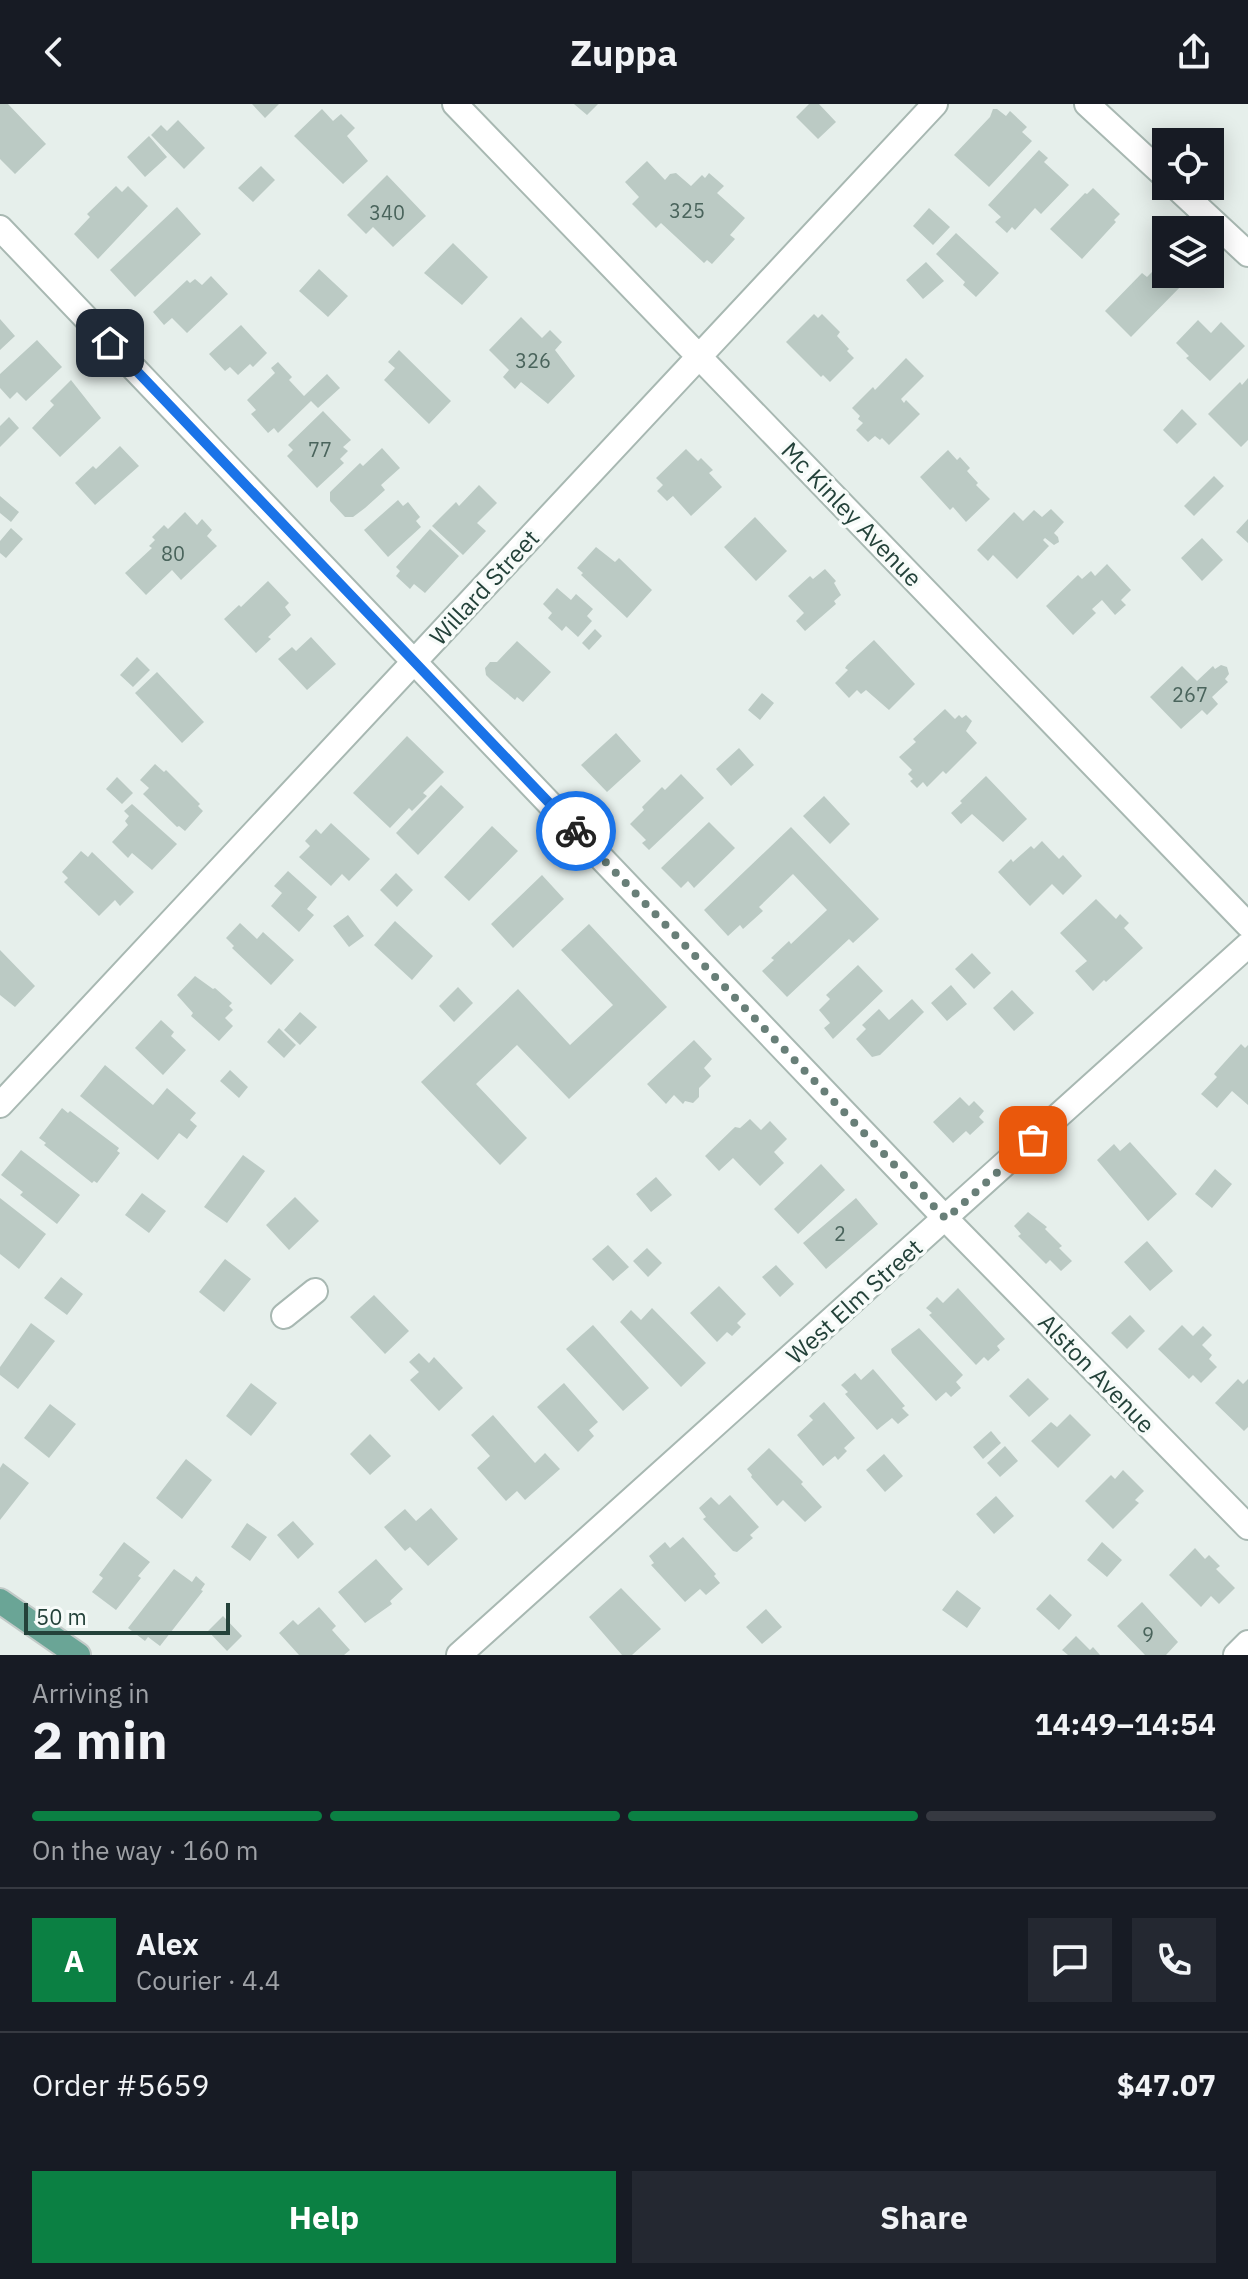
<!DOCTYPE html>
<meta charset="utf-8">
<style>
:root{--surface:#171b24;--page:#242831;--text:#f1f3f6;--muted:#9ea1a6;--line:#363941;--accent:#0b8043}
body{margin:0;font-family:"IBM Plex Sans",sans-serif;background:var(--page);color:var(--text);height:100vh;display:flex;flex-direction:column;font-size:30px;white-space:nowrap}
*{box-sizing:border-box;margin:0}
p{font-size:26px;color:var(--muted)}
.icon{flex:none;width:44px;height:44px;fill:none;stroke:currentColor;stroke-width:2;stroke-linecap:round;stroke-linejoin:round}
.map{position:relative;height:1551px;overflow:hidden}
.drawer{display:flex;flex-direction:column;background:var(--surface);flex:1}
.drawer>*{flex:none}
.controls{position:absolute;left:1152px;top:24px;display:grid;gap:16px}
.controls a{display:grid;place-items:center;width:72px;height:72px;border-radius:0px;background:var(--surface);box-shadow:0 4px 20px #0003;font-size:40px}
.scale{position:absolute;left:24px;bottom:20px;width:206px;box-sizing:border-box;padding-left:8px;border:4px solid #24423a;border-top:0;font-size:22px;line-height:28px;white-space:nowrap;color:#24423a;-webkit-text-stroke:6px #f7fbf9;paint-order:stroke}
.pin{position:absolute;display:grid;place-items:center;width:68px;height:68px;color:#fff;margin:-34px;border-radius:16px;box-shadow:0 4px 12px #0006}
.courier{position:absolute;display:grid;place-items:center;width:80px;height:80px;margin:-40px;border:6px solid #1a73e8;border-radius:50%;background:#fff;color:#222;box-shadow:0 2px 10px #0007}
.overview em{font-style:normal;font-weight:800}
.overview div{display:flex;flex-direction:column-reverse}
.overview{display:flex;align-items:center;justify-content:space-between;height:136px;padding:0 32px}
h1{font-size:52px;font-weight:800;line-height:60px}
.bar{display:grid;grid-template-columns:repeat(4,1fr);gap:12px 8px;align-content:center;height:96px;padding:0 32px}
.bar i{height:10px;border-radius:6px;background:var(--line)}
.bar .selected{background:var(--accent)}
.bar p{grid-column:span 4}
.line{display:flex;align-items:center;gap:20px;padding:0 32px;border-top:2px solid var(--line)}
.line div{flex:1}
.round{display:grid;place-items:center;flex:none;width:84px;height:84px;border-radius:0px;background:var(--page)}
.action{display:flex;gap:16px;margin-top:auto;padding:16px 32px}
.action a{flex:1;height:92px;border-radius:0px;background:var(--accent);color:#fff;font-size:32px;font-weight:800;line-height:92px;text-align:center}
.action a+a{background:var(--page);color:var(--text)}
header{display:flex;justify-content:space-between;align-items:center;height:104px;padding:0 32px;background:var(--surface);font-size:36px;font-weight:800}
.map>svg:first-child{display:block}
.building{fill:#bbcac4}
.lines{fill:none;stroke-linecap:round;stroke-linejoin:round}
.minor-casing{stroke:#a8b8b2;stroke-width:28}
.major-casing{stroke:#c2cac8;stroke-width:28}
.minor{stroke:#fff;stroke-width:24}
.major{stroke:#6aa596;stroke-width:24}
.done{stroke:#687f78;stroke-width:8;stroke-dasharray:0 14.4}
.route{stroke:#1a73e8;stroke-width:10}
.labels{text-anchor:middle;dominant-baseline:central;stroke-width:7;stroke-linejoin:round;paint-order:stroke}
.number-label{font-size:20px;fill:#4a645c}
.street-label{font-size:24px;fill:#24423a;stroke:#f7fbf9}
</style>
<header><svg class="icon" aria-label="back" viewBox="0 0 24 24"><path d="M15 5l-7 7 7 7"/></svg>Zuppa<svg class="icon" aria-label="share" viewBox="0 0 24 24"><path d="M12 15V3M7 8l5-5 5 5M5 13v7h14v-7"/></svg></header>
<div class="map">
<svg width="1248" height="1551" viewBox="0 0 1248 1551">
<rect width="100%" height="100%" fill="#e6efeb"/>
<path class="building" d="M0 0H8L46 40 15 70 0 55Z
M252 0H279L265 14Z
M574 0H598L587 11Z
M809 0H819L836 18 818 35 796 13Z
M322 5 333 17 341 10 355 24 347 32 368 57 343 80 294 32Z
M993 5H997L1006 12 1010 7 1027 23 1022 28 1032 37 989 83 954 51 990 13Z
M178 16 205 44 184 65 151 31 161 21 167 27Z
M149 32 167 53 145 73 127 53Z
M1039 46 1048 54 1044 58 1069 81 1041 110 1035 104 1015 126 1012 123 1007 129 995 118 1001 113 988 101Z
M647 57 665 76 670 70 676 69 691 82 702 71 705 74 709 69 724 82 717 89 745 114 730 131 735 135 712 160 707 156 704 159 661 119 656 124 632 100 639 93 625 78Z
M261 62 275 76 253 98 238 84Z
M387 71 426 112 393 143 373 123 366 130 347 111Z
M116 82 122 88 128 82 148 102 98 155 74 130 90 113 87 110Z
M1093 84 1120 110 1114 116 1116 118 1082 155 1050 125 1085 89 1087 90Z
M177 103 201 130 135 193 110 166Z
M929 104 950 123 933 141 913 122Z
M956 129 999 169 976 193 963 181 965 178 936 150Z
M453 139 488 173 462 201 424 169Z
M1166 154V170H1180L1187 176 1131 233 1105 207 1142 169 1147 173Z
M926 158 944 177 923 195 906 176Z
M319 165 348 192 328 213 299 187Z
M211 172 228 190 187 229 172 214 164 221 153 208 187 176 190 179 195 175 202 181Z
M814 210 818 214 822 210 840 228 837 232 849 245 847 247 854 254 830 278 823 271 821 273 786 238Z
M521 213 542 234 550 226 562 238 555 246 575 272 548 300 521 278 515 285 503 273 509 266 489 246Z
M0 215 15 232 0 246Z
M1198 216 1211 229 1221 218 1245 242 1210 277 1186 254 1189 252 1176 239Z
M241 221 267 249 253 263 250 260 238 271 230 263 225 267 209 250Z
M37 236 62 263 26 297 17 288 10 295 0 284V270Z
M399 246 451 297 429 320 384 276 395 264 388 258Z
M906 254 924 272 901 295 904 299 906 296 920 310 889 341 882 334 880 336 875 332 868 338 856 326 863 319 858 315 860 312 852 304 873 283 875 286Z
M278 258 292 273 289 276 304 292 327 270 340 284 318 304 311 297 278 329 274 324 268 329 251 310 256 306 247 296 275 269 271 264Z
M1248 274V336L1241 343 1208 310 1240 278 1242 281Z
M71 276 101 314 60 353 32 324 54 301 50 297Z
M1182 305 1197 320 1177 340 1163 326Z
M323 307 351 336 343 343 348 347 340 355 344 359 317 384 287 352 293 346 288 341Z
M9 313 19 324 0 343V322Z
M120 342 139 362 95 401 75 379 93 362 96 365Z
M382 344 400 364 381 381 385 386 365 404 353 413H345L330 397V388L360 359 363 362Z
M686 345 698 357 701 354 713 366 709 369 722 383 691 412 673 392 667 397 657 387 663 381 656 374Z
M948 346 957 356 960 353 970 364 967 367 978 379 976 381 990 395 966 418 953 403 950 406 920 373Z
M1214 372 1224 382 1194 412 1184 402Z
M479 381 497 399 477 419 486 427 463 451 432 422 456 398 459 402Z
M0 392 19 408 11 418 0 409Z
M398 396 403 402 408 398 420 413 416 417 421 423 388 453 364 426Z
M1051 405 1064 418 1054 429 1058 433 1059 438 1054 441 1045 434 1043 436 1049 442 1017 475 993 451 988 457 977 446 1014 408 1023 417 1034 406 1042 413Z
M185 408 197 421 202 415 212 426 207 432 217 442 181 476 172 466 146 491 125 469 152 444 149 442 155 436 152 433 164 421 168 425Z
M755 413 787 447 756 477 724 443Z
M1248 415V439L1236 428Z
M11 424 23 435 6 454 0 449V437Z
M430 425 459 452 425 489 414 480 410 485 396 472 400 467 396 463Z
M1202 434 1223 456 1202 477 1181 454Z
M596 443 615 458 619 454 652 486 627 514 581 471 583 469 577 464Z
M1107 460 1131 486 1121 496 1126 501 1115 511 1102 496 1092 505 1096 509 1073 531 1046 502 1078 471 1082 475 1091 467 1095 472Z
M825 465 836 477 834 479 841 491 834 497 836 500 805 527 796 517 804 509 788 492 810 472 813 475Z
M268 477 289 499 285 503 291 511 268 533 271 535 256 549 224 515 239 501 241 503Z
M557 484 571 496 576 490 593 505 587 512 592 517 578 533 566 522 562 527 548 514 552 509 543 500Z
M595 525 602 532 589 546 582 539Z
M311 533 336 560 307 586 278 555 292 543 296 547Z
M874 536 915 580 889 606 866 586 861 590 857 586 849 594 835 579 848 566 845 564 847 561Z
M517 537 551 568 523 598 517 593 515 596 491 576 486 571 485 564 490 558H497Z
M137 553 150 566 133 583 120 571Z
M1221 561 1227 563 1229 570 1225 575 1228 578 1212 593 1218 600 1207 611 1202 606 1181 625 1150 593 1182 562 1197 577 1213 562 1215 565Z
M157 568 204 618 182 639 135 589Z
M762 589 774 599 760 616 748 606Z
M945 605 955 615 959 611 962 614 966 611 972 617 966 627 977 639 946 670 943 667 927 683 923 678 917 684 910 677 913 675 908 670 912 666 899 653 916 638 913 635Z
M616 629 641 657 607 688 581 661Z
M407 632 444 668 423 689 427 692 412 707 409 704 390 724 353 689Z
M739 644 754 661 731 682 716 665Z
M155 660 164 668 166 666 200 700 198 702 203 707 185 727 179 722 177 723 143 690 149 684 140 676Z
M681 670 704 694 649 746 642 739 646 736 630 720 644 706 642 703 662 683 665 686Z
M986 672 1027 715 1003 738 972 710 961 720 951 709 962 699 960 697Z
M117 673 133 689 122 700 106 685Z
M441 681 464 703 418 751 396 729Z
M824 692 850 720 830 740 803 712Z
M132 700 177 740 152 766 132 749 128 754 112 738 128 721 125 717 129 712 124 707Z
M709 718 735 744 694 784 688 777 681 784 661 764Z
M331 719 370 755 349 777 342 770 331 782 299 753 310 742 305 737 316 725 321 730Z
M492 722 518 747 469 797 444 773Z
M791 723 879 815 853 839 849 835 787 893 762 867 774 856 771 854 789 837 791 840 827 806 793 770 759 803 763 807 743 825 740 821 728 832 704 806Z
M1042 737 1059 755 1063 751 1082 772 1063 791 1052 780 1030 802 998 768 1011 755 1013 758 1031 742 1034 745Z
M81 747 88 753 92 748 134 788 120 802 115 796 99 812 64 778 68 774 62 768Z
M288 767 317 793 307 805 314 811 299 828 271 802 282 789 274 782Z
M396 769 413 786 397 803 380 786Z
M542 771 564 795 513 844 491 820Z
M1096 795 1116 815 1120 810 1129 819 1124 824 1143 844 1106 878 1104 876 1093 887 1075 867 1087 857 1060 829Z
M348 811 364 832 349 843 333 822Z
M395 817 433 852 412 876 374 841Z
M240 819 257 835 263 828 294 856 271 881 232 844 234 842 226 834Z
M589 820 667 903 569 995 517 941 476 980 527 1034 500 1061 421 978 518 885 570 941 613 901 561 846Z
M0 846 35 882 15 903 0 891Z
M972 849 991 869 974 885 955 865Z
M858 861 883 887 833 935 824 924 830 919 819 906 830 895 826 891Z
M195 872 213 885 215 884 232 899 229 902 233 906 225 914 233 922 219 937 191 912 193 909 177 891Z
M951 881 967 900 947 917 931 899Z
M458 883 473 899 454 918 439 902Z
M1012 886 1034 909 1014 927 993 904Z
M912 895 924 908 880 951 872 953 856 935 866 925 862 921 879 905 889 916Z
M300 908 317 923 300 941 284 926Z
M161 916 174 928 171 932 186 946 163 971 135 944Z
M279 924 296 941 284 954 267 938Z
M694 936 712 955 704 964 711 972 699 984V993L693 999 685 997 683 1000 674 991 666 1000 647 980Z
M1241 940 1245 944 1248 941V1001L1232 987 1217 1004 1201 990 1217 973 1214 970Z
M105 961 153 1001 167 984 196 1009 190 1016 197 1022 187 1035 179 1029 158 1056 80 992Z
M230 966 248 983 239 994 220 977Z
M960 993 969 1002 974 997 984 1007 979 1013 984 1018 970 1031 966 1027 953 1039 933 1018Z
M62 1004 68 1009 70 1007 119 1044 117 1047 120 1049 97 1079 94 1077 92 1079 44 1041 46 1039 39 1034Z
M750 1015 761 1026 770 1017 787 1035 774 1048 784 1059 760 1082 733 1054 719 1067 705 1052 735 1023 740 1024Z
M1130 1038 1177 1090 1148 1117 1097 1056 1114 1040 1120 1047Z
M21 1046 80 1091 57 1120 20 1091 23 1088 1 1071Z
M243 1051 265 1067 227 1119 204 1103Z
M821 1060 845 1086 798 1130 774 1105Z
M1215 1065 1232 1080 1212 1104 1195 1090Z
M656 1073 672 1091 651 1108 636 1090Z
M142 1089 166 1107 149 1129 125 1111Z
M295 1093 319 1117 289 1146 266 1121Z
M0 1094 46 1130 19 1165 0 1150Z
M856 1094 878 1120 826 1165 803 1139Z
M1028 1108 1047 1123 1045 1125 1062 1142 1059 1144 1072 1157 1061 1167 1050 1156 1046 1160 1018 1132 1021 1130 1014 1122Z
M1147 1137 1173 1167 1150 1187 1124 1158Z
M608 1141 629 1163 613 1177 592 1155Z
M647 1144 662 1159 648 1173 633 1157Z
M225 1155 251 1175 224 1208 199 1188Z
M776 1161 794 1180 780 1193 762 1173Z
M61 1173 83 1190 67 1211 44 1194Z
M719 1182 746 1210 737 1219 741 1223 732 1232 727 1228 717 1238 690 1209Z
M958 1184 1005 1235 997 1242 1000 1246 988 1257 984 1253 976 1261 929 1211 932 1209 926 1204 937 1193 943 1199Z
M374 1191 409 1227 385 1250 350 1213Z
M652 1204 706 1259 681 1283 620 1218 631 1206 641 1216Z
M1130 1211 1145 1227 1127 1245 1111 1229Z
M31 1219 55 1237 18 1285 0 1271V1263Z
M593 1221 649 1284 623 1307 566 1245Z
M1182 1221 1193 1232 1203 1222 1212 1231 1202 1241 1212 1251 1209 1255 1217 1263 1201 1279 1193 1271 1189 1275 1158 1245Z
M919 1224 963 1271 956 1278 961 1284 951 1293 946 1288 936 1297 892 1249 891 1245Z
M419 1249 429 1259 434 1253 463 1284 439 1307 410 1276 419 1268 409 1258Z
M873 1265 905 1302 902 1304 909 1311 898 1320 892 1314 877 1326 845 1290 848 1288 841 1281 855 1269 861 1276Z
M1028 1274 1049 1295 1029 1313 1009 1292Z
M1238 1275 1243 1280 1248 1275V1323L1244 1327 1215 1299Z
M251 1279 277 1299 251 1332 226 1312Z
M564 1279 598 1318 589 1326 594 1332 578 1348 537 1303Z
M824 1298 855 1334 844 1344 847 1347 838 1356 835 1352 823 1362 797 1331 813 1316 809 1312Z
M50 1300 76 1320 49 1354 24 1334Z
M1070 1310 1091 1331 1058 1364 1031 1337 1051 1318 1057 1323Z
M493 1311 535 1359 545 1349 560 1365 525 1396 517 1387 506 1397 477 1364 490 1352 471 1331Z
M991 1327 1001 1339 983 1355 973 1343Z
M370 1330 391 1352 370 1371 350 1350Z
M1005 1342 1018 1357 1000 1373 987 1359Z
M769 1344 803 1378 801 1380 822 1403 805 1418 783 1396 777 1402 751 1373 752 1371 747 1365Z
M884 1350 903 1372 885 1388 866 1366Z
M186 1355 212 1376 182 1415 156 1394Z
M3 1359 29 1379 0 1416V1364Z
M1123 1366 1144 1387 1135 1396 1139 1399 1113 1425 1085 1397 1111 1371 1115 1375Z
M730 1391 759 1423 750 1431 753 1434 737 1448 733 1447 703 1415 706 1413 699 1404 711 1393 719 1401Z
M996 1392 1014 1412 994 1430 976 1410Z
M431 1404 458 1435 428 1462 410 1443 405 1447 384 1423 405 1405 416 1417Z
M293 1417 314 1440 298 1455 277 1431Z
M247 1419 267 1433 250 1457 231 1443Z
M683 1433 716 1470 714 1472 720 1479 706 1491 700 1485 685 1498 651 1461 654 1459 649 1452 665 1438 670 1444Z
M124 1438 150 1458 138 1472 141 1474 116 1506 92 1488 103 1474 99 1471Z
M1102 1438 1122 1456 1107 1473 1087 1456Z
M1195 1444 1205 1455 1209 1451 1220 1462 1216 1465 1235 1484 1219 1500 1211 1492 1201 1503 1169 1471Z
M376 1455 403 1485 390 1497 392 1500 365 1519 338 1488Z
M174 1465 192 1478 196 1472 205 1480 201 1486 203 1487 160 1542 148 1533 145 1537 128 1524Z
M621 1484 661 1525 632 1551H622L589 1513Z
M957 1486 981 1504 967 1524 942 1506Z
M1050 1490 1072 1511 1059 1526 1036 1505Z
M1142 1498 1178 1538 1166 1551H1145L1117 1522Z
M319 1503 336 1522 332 1526 350 1546 344 1551H299L279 1529 293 1516 298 1521Z
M766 1505 782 1523 762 1540 746 1523Z
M223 1512 242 1532 227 1547 208 1527Z
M1076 1532 1090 1546 1093 1543 1100 1551H1068L1062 1546Z"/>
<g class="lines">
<g class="minor-casing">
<path id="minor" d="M455 0 1248 821
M1087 0 1166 73
M1175 82 1248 150
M0 124 946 1115 1248 1423
M0 1001 935 0
M284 1212 315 1187
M459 1551 1248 841
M1236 1551 1248 1539"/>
</g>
<g class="major-casing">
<path id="major" d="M0 1497 78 1551"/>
</g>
<use href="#minor" class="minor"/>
<use href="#major" class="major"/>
</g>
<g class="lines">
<path class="done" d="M576 727 946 1115 1033 1036"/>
<path class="route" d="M110 239 576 727"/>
</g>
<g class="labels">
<g class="number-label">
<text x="687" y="106">325</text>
<text x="387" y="108">340</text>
<text x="533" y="256">326</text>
<text x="320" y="345">77</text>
<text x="173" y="449">80</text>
<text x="1190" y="590">267</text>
<text x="840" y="1129">2</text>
<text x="1148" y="1530">9</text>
</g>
<g class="street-label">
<text transform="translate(852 410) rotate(46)">Mc Kinley Avenue</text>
<text transform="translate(484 483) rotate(-47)">Willard Street</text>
<text transform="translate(854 1197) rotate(-42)">West Elm Street</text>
<text transform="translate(1097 1269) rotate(46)">Alston Avenue</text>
</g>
</g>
</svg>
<div class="controls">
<a><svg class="icon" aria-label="locate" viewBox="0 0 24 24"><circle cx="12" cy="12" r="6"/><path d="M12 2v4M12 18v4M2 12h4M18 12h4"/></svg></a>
<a><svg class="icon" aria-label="layers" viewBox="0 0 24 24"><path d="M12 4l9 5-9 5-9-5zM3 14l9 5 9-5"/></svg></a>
</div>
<div class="scale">50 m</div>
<div class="pin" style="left:1033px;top:1036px;background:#ea580c"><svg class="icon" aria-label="bag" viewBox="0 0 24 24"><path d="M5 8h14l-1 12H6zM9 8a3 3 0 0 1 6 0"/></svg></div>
<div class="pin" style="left:110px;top:239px;background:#1f2937"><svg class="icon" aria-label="home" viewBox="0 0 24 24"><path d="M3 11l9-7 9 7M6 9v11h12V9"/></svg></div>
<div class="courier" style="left:576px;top:727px"><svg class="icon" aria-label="bike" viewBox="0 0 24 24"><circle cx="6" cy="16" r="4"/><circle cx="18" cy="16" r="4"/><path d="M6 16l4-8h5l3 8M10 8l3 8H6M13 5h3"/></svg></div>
</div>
<section class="drawer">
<div class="overview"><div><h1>2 min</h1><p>Arriving in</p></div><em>14:49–14:54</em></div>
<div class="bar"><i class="selected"></i><i class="selected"></i><i class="selected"></i><i></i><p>On the way · 160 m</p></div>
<div class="line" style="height:144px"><b class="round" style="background:var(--accent);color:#fff">A</b><div><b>Alex</b><p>Courier · 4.4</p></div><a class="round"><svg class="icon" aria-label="chat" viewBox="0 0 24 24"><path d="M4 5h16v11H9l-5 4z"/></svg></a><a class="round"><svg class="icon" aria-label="phone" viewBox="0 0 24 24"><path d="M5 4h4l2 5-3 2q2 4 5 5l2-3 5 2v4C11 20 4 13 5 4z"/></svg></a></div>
<div class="line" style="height:104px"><div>Order #5659</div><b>$47.07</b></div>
<div class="action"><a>Help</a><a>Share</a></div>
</section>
